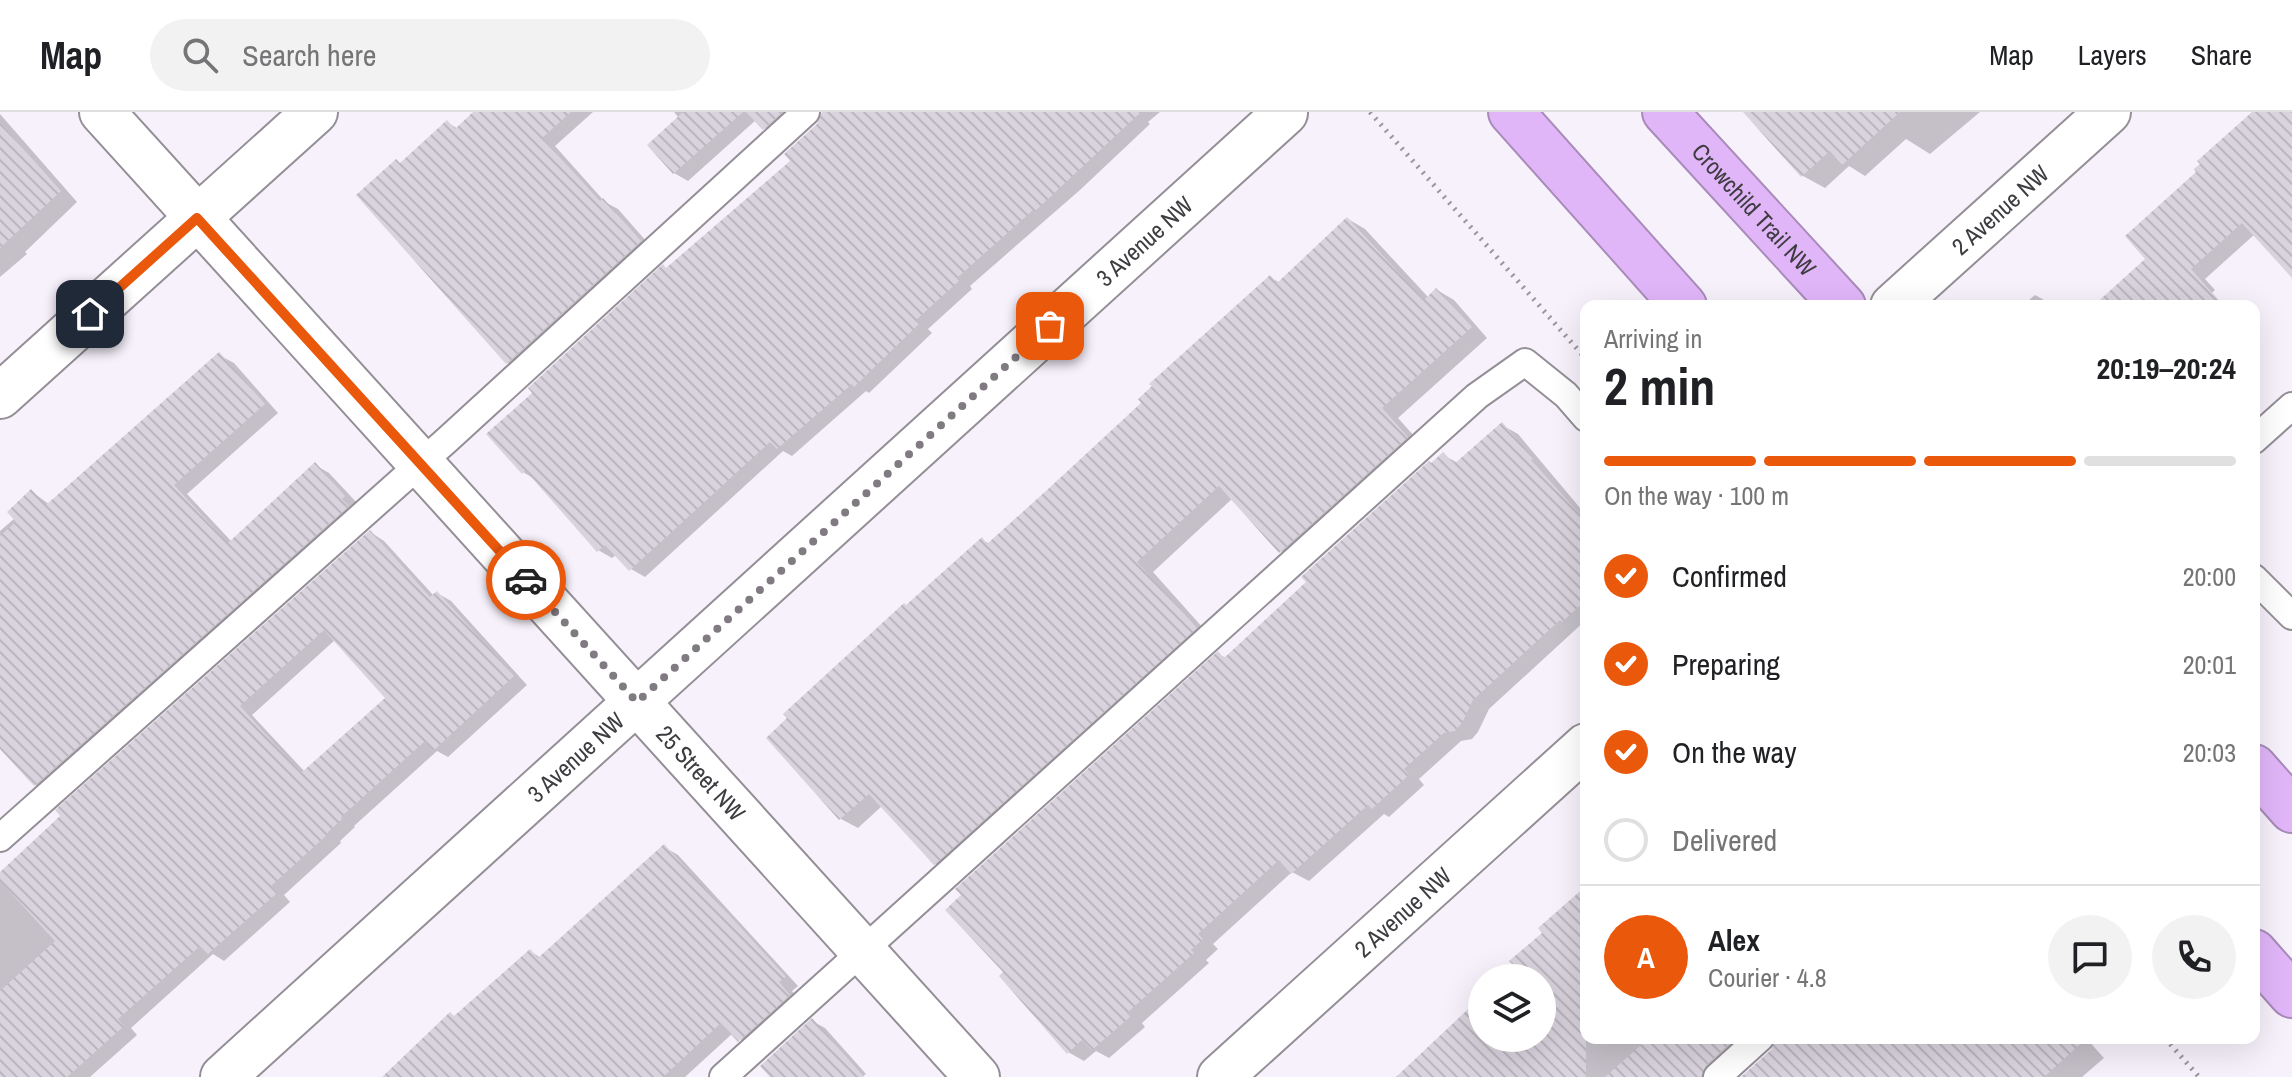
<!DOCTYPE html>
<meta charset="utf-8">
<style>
:root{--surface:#fff;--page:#f2f2f2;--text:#202124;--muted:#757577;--line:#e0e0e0;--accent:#ea580c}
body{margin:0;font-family:"Archivo Narrow",sans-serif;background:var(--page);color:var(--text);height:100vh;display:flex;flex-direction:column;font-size:30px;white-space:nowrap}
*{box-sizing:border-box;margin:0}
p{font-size:26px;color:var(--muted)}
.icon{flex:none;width:44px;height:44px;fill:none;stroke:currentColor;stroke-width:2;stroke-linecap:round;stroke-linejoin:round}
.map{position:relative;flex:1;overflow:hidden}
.panel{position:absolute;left:1580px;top:188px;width:680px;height:744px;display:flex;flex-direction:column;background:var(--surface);border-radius:16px;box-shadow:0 8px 32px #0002}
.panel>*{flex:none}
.fabs{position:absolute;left:1468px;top:852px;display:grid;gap:16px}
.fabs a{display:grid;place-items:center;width:88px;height:88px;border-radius:50%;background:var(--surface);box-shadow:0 8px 32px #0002;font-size:40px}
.pin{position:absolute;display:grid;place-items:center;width:68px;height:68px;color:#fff;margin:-34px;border-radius:16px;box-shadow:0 4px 12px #0006}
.courier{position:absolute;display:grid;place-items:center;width:80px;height:80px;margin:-40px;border:6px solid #ea580c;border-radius:50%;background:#fff;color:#222;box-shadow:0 2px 10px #0007}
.summary em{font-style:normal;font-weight:800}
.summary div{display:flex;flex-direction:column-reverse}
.summary{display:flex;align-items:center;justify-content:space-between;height:136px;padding:0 24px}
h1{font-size:52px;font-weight:800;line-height:60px}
.bar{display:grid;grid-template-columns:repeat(4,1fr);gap:12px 8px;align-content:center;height:96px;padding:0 24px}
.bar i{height:10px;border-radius:6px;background:var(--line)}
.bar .active{background:var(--accent)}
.bar p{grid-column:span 4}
.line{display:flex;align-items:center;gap:20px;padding:0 24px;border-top:2px solid var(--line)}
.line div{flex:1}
.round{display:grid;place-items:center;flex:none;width:84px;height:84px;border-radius:42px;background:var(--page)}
ol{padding:0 24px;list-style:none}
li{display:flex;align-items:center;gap:24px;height:88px}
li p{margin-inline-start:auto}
li .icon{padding:8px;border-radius:50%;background:var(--accent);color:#fff;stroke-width:4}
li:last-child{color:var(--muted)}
li i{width:44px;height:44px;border:4px solid var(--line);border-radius:50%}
header{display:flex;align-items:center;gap:48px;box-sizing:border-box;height:112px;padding:0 40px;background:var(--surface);border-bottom:2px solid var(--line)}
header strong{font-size:38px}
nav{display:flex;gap:44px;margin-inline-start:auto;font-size:28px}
.search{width:560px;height:72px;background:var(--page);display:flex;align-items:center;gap:20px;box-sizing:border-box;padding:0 28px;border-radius:44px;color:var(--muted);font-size:30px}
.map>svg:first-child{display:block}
.shadow{fill:#0003;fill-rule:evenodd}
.building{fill:url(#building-back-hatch);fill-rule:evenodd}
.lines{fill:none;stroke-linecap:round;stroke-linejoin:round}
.lane-casing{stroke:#948e97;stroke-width:30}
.street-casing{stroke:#948e97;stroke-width:48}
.highway-casing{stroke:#a88bb8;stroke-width:48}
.path{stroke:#9a969d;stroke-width:5;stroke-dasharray:2 6;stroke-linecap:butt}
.lane{stroke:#fff;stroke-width:26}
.street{stroke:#fff;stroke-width:44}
.highway{stroke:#e1b6f9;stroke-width:44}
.done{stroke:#7f7b81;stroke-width:8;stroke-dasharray:0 14.4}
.route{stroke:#ea580c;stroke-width:10}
.labels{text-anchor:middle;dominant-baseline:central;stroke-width:8;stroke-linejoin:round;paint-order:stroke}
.street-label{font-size:24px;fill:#3e3c40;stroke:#f7f1fb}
</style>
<header>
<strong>Map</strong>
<div class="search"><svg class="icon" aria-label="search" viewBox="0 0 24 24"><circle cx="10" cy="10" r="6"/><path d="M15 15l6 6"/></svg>Search here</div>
<nav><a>Map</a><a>Layers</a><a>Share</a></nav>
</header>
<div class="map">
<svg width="2292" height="965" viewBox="0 0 2292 965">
<defs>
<pattern id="building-back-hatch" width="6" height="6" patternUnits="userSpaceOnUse" patternTransform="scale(2)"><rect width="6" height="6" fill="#d9d3dd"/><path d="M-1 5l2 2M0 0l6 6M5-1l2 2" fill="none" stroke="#bbb6bf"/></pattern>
</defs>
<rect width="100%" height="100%" fill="#f7f1fb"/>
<path class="shadow" d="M477 0H593L555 34 605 90 618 97 654 138 522 259 508 251 359 83 401 52 447 10 458 17Z
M674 0H805L778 25 764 16 756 8 688 69 674 61 650 33 679 6Z
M823 0H1160L1148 10 1150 12 1080 78 970 174 972 177 928 217 932 221 869 281 866 279 792 344 783 339 645 465 631 457 617 442 612 446 598 438 536 368 523 360 668 158 793 49 823 6Z
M1745 0H1980L1930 42 1906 27 1865 64 1849 54 1825 76 1803 64Z
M2257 0H2292V163L2255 122 2205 167 2215 178 2197 194H2126L2199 60Z
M0 2 77 90 25 140 27 142 0 165Z
M1348 107 1365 117 1429 186 1437 178 1454 188 1487 226 1398 306 1424 335 1298 449 1281 439 1233 386 1153 460 1212 526 952 761 935 752 882 694 858 716 841 707 769 626 982 428 990 432 1144 291 1270 165 1280 171Z
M2035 183 2048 190 2052 194H2022Z
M219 243 234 251 278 301 187 382 232 430 315 353 329 361 359 393 50 681 35 673 0 634V419L15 406 31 379 50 393Z
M1502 313 1518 322 1586 403V508L1489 597 1478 620 1472 627 1461 629 1419 667 1424 673 1389 705 1384 702 1309 769 1292 760 1213 832 1218 837 1206 848 1209 851 1142 911 1145 915 1109 946 1096 939 1084 949 1068 940 1218 542 1226 546 1443 343 1458 351Z
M370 420 384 429 434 484 437 481 451 489 527 573 448 645 437 639 354 714 355 715 340 729 341 731 284 783 290 790 224 849 213 842 131 916 137 923 90 965H0V762ZM335 528 388 586 305 660 252 603Z
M664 735 678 743 798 874 792 879 803 892 753 936 733 921 685 965H393L455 905 530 839 541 846Z
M1586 781V926H1764L1720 965H1398L1482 888V926H1542V866H1506Z
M812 909 825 916 866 962 862 965H773Z
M1777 926H2086L2104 946 2082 965H1742L1772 939Z"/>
<path class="building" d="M473 0H571L542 26 600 89 603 86 641 129 506 252 356 83 396 47 400 51 447 8 455 17Z
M683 0H743L673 62 647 33Z
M746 0H782L763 18Z
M822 0H1141L1034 100 1033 98 957 166 960 168 916 208 919 212 854 275 852 272 777 337 770 330 629 459 605 433 597 440 525 358 522 362 486 322 532 281 528 276 663 152 666 156 790 49 784 42 817 12Z
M1743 0H1900L1842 53 1830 39 1801 65Z
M2252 0H2292V166L2242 111 2191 157 2224 194H2093L2145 147 2125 124 2196 60 2194 57 2200 52 2197 49Z
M0 11 61 79 0 136Z
M1347 105 1424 188 1436 176 1472 215 1382 296 1408 325 1279 441 1219 374 1137 450 1197 516 934 753 869 682 839 708 766 626 787 606 783 602 904 491 906 493 982 425 987 432 1047 378 1141 291 1138 287 1152 274 1149 272 1270 163 1277 171Z
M219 240 265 292 174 373 228 431 315 350 345 384 342 387 349 394 34 674 0 637V424L16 410 7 400 31 377 46 393Z
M1502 310 1533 346 1531 348 1586 409V488L1562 510 1560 508 1473 588 1462 611 1455 619 1444 621 1404 657 1409 663 1372 697 1368 693 1291 762 1279 748 1198 822 1203 827 1191 838 1194 841 1127 901 1130 905 1092 938 1082 928 1067 942 999 864 1003 860 945 798 961 783 955 777 1218 539 1224 546 1306 470 1301 465 1429 349 1431 351 1443 340 1454 352Z
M370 418 430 485 437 479 514 564 433 639 425 629 341 705 342 707 327 721 328 722 271 774 277 781 208 842 199 835 118 907 124 914 67 965H0V879L55 829 0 769V760L60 704 55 698ZM324 518 385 586 301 661 240 594Z
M664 732 786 865 779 870 790 883 738 930 721 911 663 965H382L450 900 454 904 530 837 538 846Z
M1586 774V965H1396L1482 884V926H1542V866H1502L1515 855 1509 849 1542 821 1538 816Z
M812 906 864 965H770L760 954Z
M1649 926H1736L1706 953 1701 965H1605Z
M1776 926H2087L2044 965H1741L1771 938Z"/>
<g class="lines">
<g class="lane-casing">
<path id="lane" d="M2254 328 2292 294
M2254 466 2292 504
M0 726 447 328 806 0
M723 965 1477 284 1525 250 1566 283 1586 306
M1717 965 1760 926"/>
</g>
<g class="street-casing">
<g id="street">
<path id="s1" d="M102 0 977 965"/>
<path id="s2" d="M1893 194 2108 0"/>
<path d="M0 284 315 0"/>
<path id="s3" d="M223 965 1285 1"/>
<path id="s4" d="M1220 965 1586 634"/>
</g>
</g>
<g class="highway-casing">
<g id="highway">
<path d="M1511 0 1684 194"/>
<path id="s5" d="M1665 0 1843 194"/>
<path d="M2254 655 2292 698"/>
<path d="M2254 840 2292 883"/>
</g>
</g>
<path class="path" d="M1370 0 1586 247
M2165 926 2199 965"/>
<use href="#lane" class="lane"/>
<use href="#street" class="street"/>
<use href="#highway" class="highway"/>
</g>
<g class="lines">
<path class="done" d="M526 468 637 590 1050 214"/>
<path class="route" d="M90 202 197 106 526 468"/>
</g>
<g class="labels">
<g class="street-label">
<text stroke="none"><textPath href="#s5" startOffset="132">Crowchild Trail NW</textPath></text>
<text stroke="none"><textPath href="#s2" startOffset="144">2 Avenue NW</textPath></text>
<text stroke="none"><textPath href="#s3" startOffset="1244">3 Avenue NW</textPath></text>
<text stroke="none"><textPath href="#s3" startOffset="476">3 Avenue NW</textPath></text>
<text stroke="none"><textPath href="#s1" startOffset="892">25 Street NW</textPath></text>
<text stroke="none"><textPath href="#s4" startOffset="246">2 Avenue NW</textPath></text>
</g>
</g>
</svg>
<div class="fabs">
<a><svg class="icon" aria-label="layers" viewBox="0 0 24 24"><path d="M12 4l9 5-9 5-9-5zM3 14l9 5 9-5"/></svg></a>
</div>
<div class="pin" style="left:1050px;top:214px;background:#ea580c"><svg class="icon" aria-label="bag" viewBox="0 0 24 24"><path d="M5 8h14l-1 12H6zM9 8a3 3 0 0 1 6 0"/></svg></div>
<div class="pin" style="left:90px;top:202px;background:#1f2937"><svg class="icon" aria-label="home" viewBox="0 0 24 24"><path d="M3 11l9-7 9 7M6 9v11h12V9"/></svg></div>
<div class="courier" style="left:526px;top:468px"><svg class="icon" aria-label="car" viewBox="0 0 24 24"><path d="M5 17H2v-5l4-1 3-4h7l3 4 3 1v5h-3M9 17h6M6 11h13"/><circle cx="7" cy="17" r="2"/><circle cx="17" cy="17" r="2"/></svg></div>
<section class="panel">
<div class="summary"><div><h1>2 min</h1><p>Arriving in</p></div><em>20:19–20:24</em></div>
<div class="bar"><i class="active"></i><i class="active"></i><i class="active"></i><i></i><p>On the way · 100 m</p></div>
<ol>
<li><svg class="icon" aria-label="check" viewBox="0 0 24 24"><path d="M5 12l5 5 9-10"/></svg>Confirmed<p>20:00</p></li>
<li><svg class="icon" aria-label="check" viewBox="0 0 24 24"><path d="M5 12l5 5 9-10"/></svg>Preparing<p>20:01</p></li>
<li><svg class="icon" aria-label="check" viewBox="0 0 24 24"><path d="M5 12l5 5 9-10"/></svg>On the way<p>20:03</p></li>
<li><i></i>Delivered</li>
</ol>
<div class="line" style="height:144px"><b class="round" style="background:var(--accent);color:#fff">A</b><div><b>Alex</b><p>Courier · 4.8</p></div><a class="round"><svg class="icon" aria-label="chat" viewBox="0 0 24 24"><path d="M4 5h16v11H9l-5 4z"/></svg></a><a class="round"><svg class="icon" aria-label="phone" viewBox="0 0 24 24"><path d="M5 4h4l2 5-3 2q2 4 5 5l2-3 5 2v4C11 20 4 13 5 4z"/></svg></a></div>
</section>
</div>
